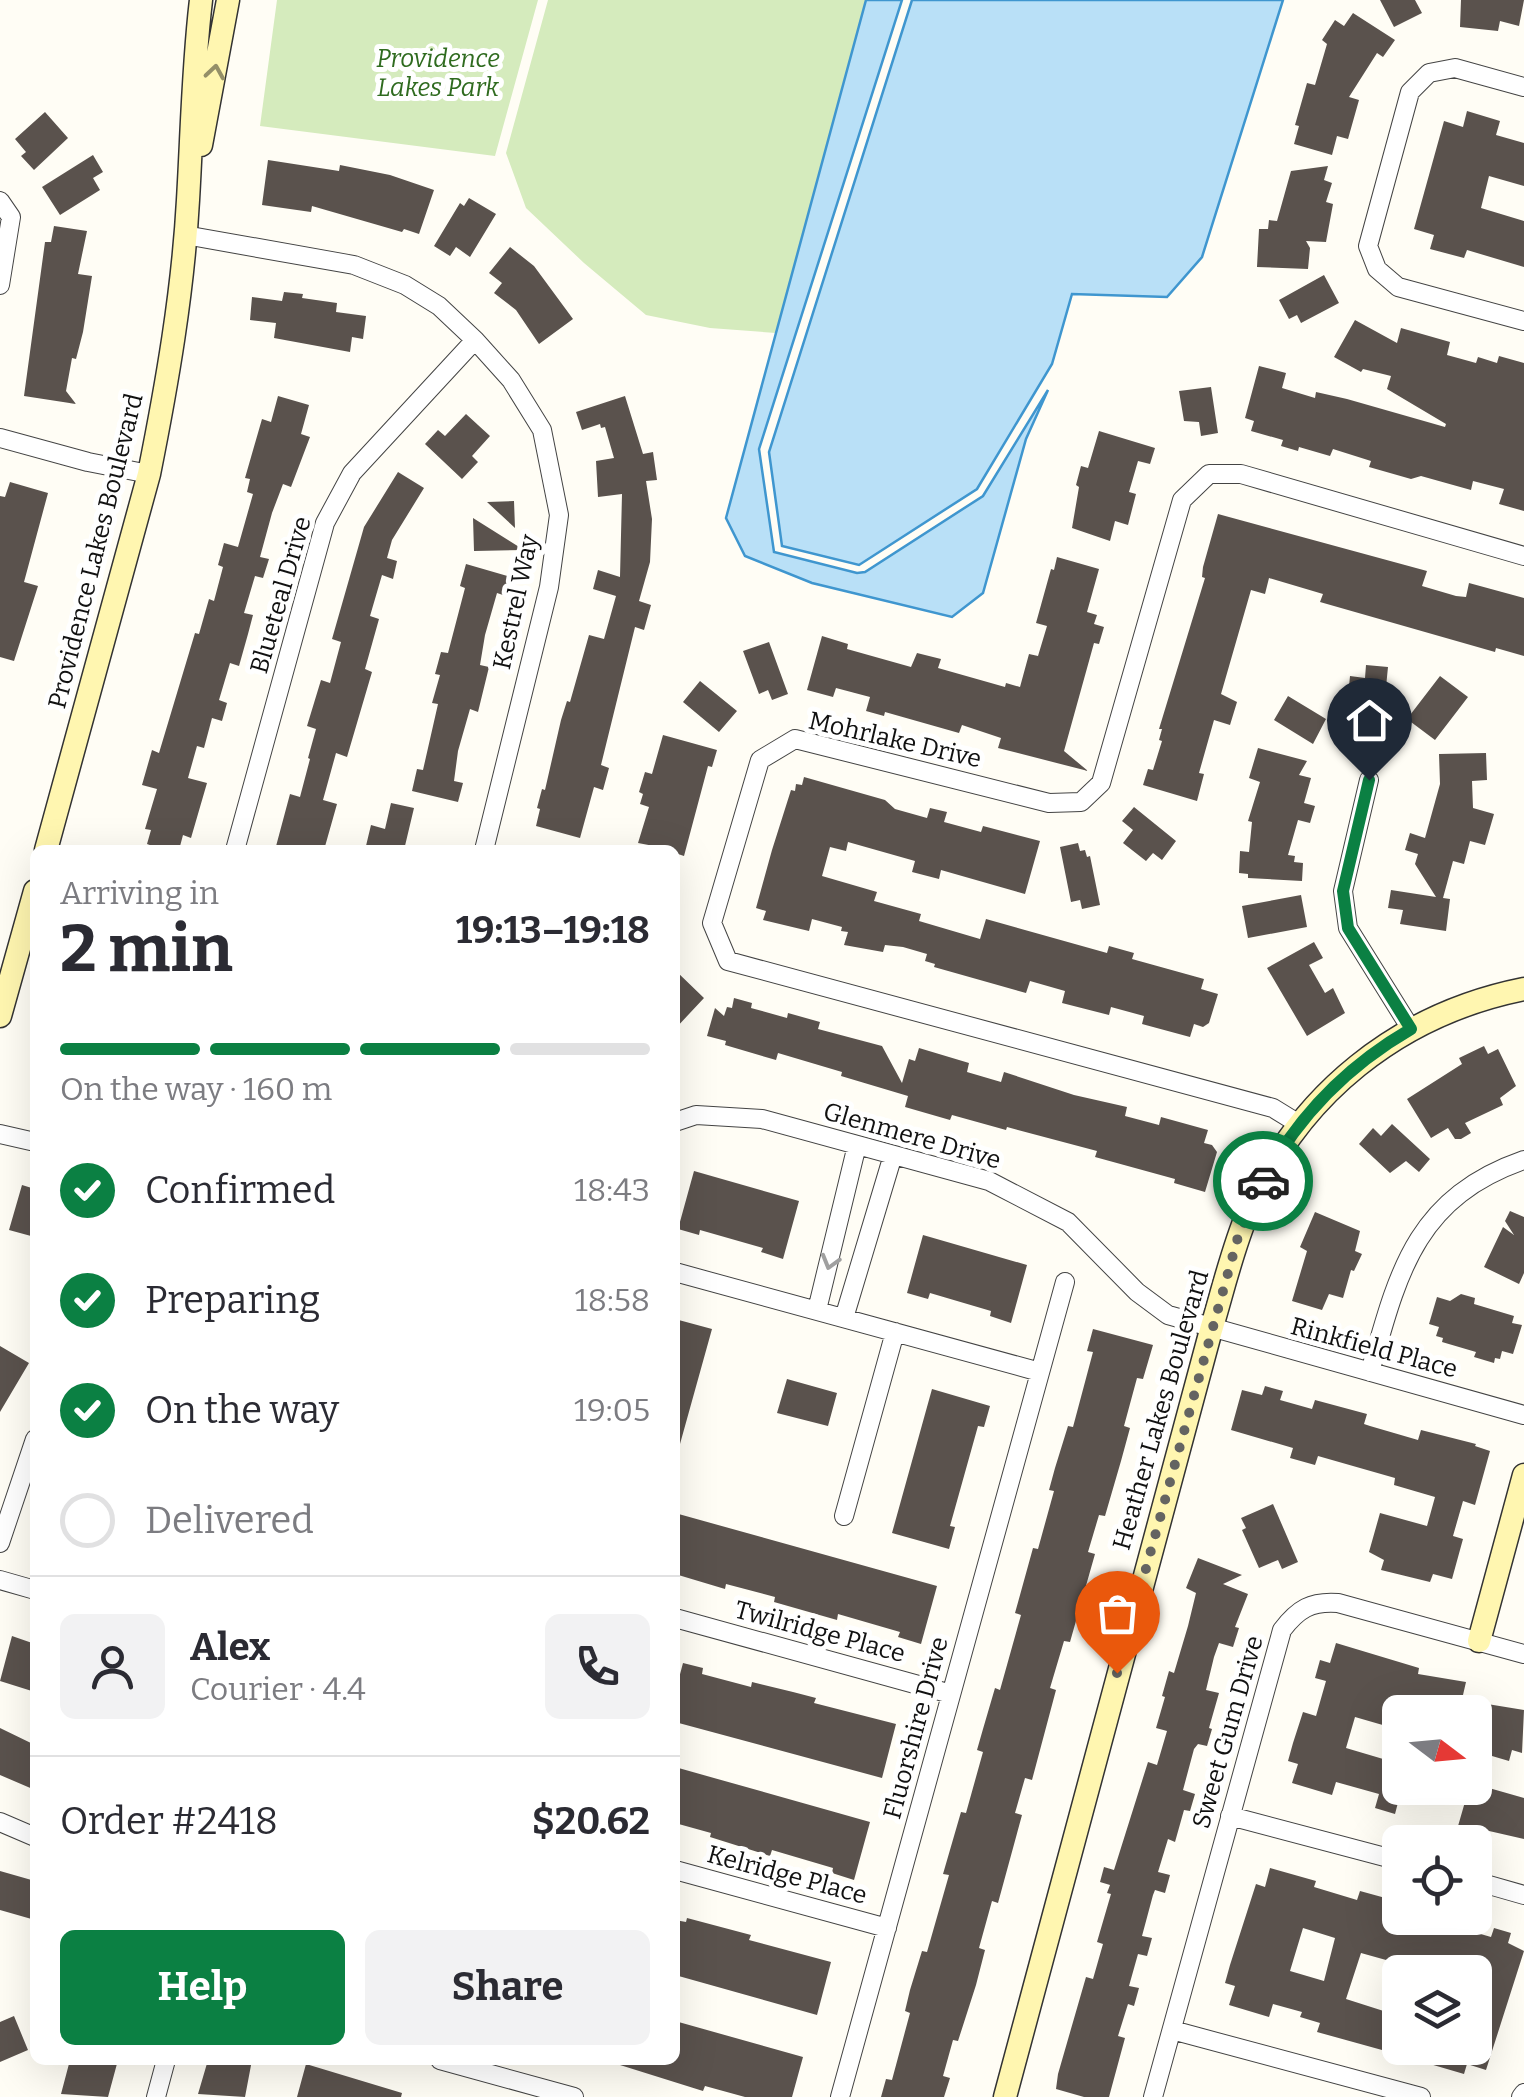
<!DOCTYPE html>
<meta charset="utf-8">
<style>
:root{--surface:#fff;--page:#f2f2f3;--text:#2b2b33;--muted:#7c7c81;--line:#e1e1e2;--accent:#0b8043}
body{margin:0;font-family:Bitter,serif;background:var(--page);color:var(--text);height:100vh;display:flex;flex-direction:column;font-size:38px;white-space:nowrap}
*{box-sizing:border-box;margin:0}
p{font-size:32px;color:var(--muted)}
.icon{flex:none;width:55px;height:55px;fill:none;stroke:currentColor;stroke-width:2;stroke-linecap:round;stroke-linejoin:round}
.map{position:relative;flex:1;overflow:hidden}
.side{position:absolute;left:30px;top:845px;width:650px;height:1220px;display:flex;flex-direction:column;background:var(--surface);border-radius:15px;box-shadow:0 10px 40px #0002}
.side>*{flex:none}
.needle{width:65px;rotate:106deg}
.controls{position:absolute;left:1382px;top:1695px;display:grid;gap:20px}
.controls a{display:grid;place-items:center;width:110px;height:110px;border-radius:15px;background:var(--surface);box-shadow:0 10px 40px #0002;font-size:50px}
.pin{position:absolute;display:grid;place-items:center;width:85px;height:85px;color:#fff;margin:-102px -42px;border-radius:50% 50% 50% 0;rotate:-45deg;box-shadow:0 0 10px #0007}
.pin .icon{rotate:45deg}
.courier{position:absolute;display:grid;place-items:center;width:100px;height:100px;margin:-50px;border:8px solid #0b8043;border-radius:50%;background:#fff;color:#222;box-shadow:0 2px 12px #0007}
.summary em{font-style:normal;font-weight:700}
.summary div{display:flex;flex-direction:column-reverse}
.summary{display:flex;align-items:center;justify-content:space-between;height:170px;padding:0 30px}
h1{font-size:65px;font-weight:700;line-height:75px}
.bar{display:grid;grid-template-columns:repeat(4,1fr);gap:15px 10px;align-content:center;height:120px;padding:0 30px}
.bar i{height:12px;border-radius:8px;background:var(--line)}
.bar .active{background:var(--accent)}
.bar p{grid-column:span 4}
.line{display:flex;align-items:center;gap:25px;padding:0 30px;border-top:2px solid var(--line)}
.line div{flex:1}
.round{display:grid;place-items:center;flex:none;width:105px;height:105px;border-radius:15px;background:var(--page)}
ol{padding:0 30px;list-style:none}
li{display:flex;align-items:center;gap:30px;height:110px}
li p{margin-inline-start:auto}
li .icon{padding:10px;border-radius:50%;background:var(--accent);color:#fff;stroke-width:4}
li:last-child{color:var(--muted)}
li i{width:55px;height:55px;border:5px solid var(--line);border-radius:50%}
.cta{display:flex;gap:20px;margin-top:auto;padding:20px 30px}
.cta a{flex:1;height:115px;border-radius:15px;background:var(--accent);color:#fff;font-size:40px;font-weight:700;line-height:115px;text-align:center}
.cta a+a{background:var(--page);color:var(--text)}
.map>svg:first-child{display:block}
.green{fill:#d5ebbd}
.water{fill:#b9e0f7;stroke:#3f96cf;stroke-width:2.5}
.building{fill:#5a524d;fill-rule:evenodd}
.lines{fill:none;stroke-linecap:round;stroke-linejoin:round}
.street-casing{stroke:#444;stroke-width:20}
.secondary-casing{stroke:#333;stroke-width:25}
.street{stroke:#fff;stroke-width:18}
.secondary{stroke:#fff6b0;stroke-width:22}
.oneway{stroke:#948f68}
.oneway2{stroke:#a0a0a0}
.done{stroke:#646461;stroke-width:10;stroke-dasharray:0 18}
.route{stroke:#0b8043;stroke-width:12}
.labels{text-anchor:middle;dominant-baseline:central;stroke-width:10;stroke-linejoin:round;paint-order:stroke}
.park-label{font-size:25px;font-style:italic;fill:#2f6b1f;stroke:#fff}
.street-label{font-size:25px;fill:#111;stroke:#fff}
</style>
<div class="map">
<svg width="1524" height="2097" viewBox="0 0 1524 2097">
<rect width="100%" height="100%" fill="#fffdf5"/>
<path class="green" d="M277 0H538L495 156 260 126Z
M548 0H866L776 333 710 328 646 315 584 263 526 208 506 153Z"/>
<path class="water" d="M866 0H902L759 449 774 552 857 573 865 572 983 496 1048 390 1026 439 983 593 952 617 812 583 745 556 726 518Z
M912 0H1283L1202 257 1167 297 1072 294 1052 364 977 489 859 565 782 546 769 452Z"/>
<path class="building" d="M1380 0H1415L1422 13 1394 27Z
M1461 0H1524L1519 26 1500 21 1498 31 1460 27Z
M1353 13 1395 40 1383 57 1377 53 1349 97 1359 100 1348 139 1337 136 1332 155 1294 144 1299 126 1295 125 1307 83 1315 85 1327 44 1322 40 1335 20 1344 26Z
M1467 111 1500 121 1496 135 1524 143V186L1489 176 1481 208 1524 221V267L1467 250 1464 258 1430 249 1434 235 1414 229 1444 121 1463 127Z
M45 112 68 138 34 170 21 156 26 152 15 139Z
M93 155 103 172 93 178 100 190 60 215 42 187Z
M268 160 339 171 340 165 390 175 434 190 419 234 404 229 402 232 312 206 311 212 262 205Z
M1328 166 1324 180 1332 183 1326 202 1333 204 1326 242 1306 241 1310 248 1308 269 1257 267 1259 229H1268L1269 220 1277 221 1291 171Z
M469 198 496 214 470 257 456 247 450 256 434 246 460 203 464 206Z
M54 226 87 231 78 274 92 276 83 332 76 359 72 358 66 391 76 404 24 396 45 242H51Z
M510 247 534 266 573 319 539 344 516 310 494 293 502 283 489 273Z
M1324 275 1339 303 1301 323 1297 315 1289 319 1279 300Z
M284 292 303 294 302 298 337 303 336 312 366 316 363 339 352 337 350 352 274 338 276 323 250 320 252 297 282 301Z
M1355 320 1397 343 1401 328 1450 342 1447 355 1476 363 1478 357 1497 363 1499 356 1524 363V511L1499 504 1504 489 1473 481 1471 490 1421 476 1411 479 1369 467 1371 461 1333 449 1330 456 1299 447 1298 451 1281 446 1283 440 1251 431 1254 421 1245 418 1259 366 1286 373 1282 388 1315 398 1316 392 1347 399 1445 427 1446 424 1387 389 1391 376 1363 369 1361 372 1334 357Z
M1211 387 1218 433 1201 436 1199 422 1184 421 1179 391Z
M278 396 309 405 301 434 310 437 291 487 283 484 272 513 260 557 269 559 263 578 255 576 244 613 253 615 248 634 239 666 230 663 219 700 227 703 222 721 212 718 204 748 197 746 188 778 207 783 191 838 183 835 179 850H154L155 847 147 844 151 830 145 829 157 789 142 785 152 750 159 753 195 633 199 634 209 599 214 601 223 567 218 565 224 543 238 547 253 494 247 492 250 479 245 478 262 419 271 422Z
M625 396 643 454 653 452 657 480 646 481 652 519 650 562 639 601 651 605 644 630 635 627 601 765 609 768 603 790 594 787 580 838 536 826 540 809 537 808 542 789 545 790 561 720 567 701 570 702 589 635 604 639 616 596 593 589 598 570 620 577 622 494 598 497 596 461 614 458 605 427 601 428 600 424 582 430 576 412Z
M466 414 490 436 472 456 478 462 462 479 425 444 438 430 445 436Z
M1099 431 1155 448 1150 464 1138 461 1129 492 1136 494 1128 525 1115 521 1110 541 1072 528 1079 487 1076 485 1081 466 1088 468Z
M398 472 424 488 392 540 387 558 397 561 393 579 382 575 370 616 379 619 365 669 372 672 347 757 336 753 323 800 337 804 324 850H275L290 794 300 797 310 759 308 758 316 729 307 726 321 680 330 683 341 642 332 639 364 527Z
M10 482 48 493 24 582 38 586 14 661 0 657V496L5 497Z
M514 501 515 528 487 502Z
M1218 514 1427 571 1422 586 1456 596 1466 597 1469 583 1524 598V656L1496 648 1495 652 1320 602 1323 594 1269 578 1265 594 1251 590 1221 694 1237 702 1230 725 1214 720 1199 773 1204 774 1197 801 1143 785 1148 769 1153 770 1162 741 1159 740 1162 729H1159L1205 578 1202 577 1203 567Z
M473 518 524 550 474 551Z
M1057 557 1099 569 1087 612 1097 615 1094 624 1104 627 1099 644 1094 643 1064 751 1088 771 998 748 1001 738 962 725 959 733 885 712 884 716 866 711 870 697 836 688 833 697 807 690 822 636 848 644 847 649 911 667 917 653 941 659 938 668 1005 687 1006 683 1020 687 1029 654 1038 656 1047 626 1036 623 1051 569 1054 570Z
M466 564 511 577 506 596 497 593 485 635 480 665 489 667 478 712 470 709 458 751 454 781 463 783 458 802 412 791 417 769 423 770 438 704 432 703 440 675 435 674 441 652 448 653 465 588 460 586Z
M769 642 788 694 772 700 768 690 759 694 743 651Z
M1366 665 1388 667 1384 707 1352 703 1348 697 1350 676 1365 678Z
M1440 676 1468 697 1435 740 1407 719Z
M700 681 737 711 719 732 683 702Z
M1288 696 1326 719 1313 744 1274 720Z
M663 735 717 750 712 767 708 766 684 856 675 853V850L638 843 649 807 640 804 643 794 639 792 645 772 652 774Z
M1258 748 1307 761 1299 775 1311 778 1304 803 1315 806 1310 823 1298 820 1288 855 1295 856 1294 862 1303 863 1302 881 1248 878V874L1239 873 1240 851 1249 852 1252 822 1248 821 1260 782 1249 778Z
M1486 753 1487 780 1472 781 1473 808 1494 814 1485 845 1470 841 1464 864 1453 861 1443 898 1450 899 1446 931 1400 924 1403 910 1388 908 1391 890 1436 897 1415 864 1418 854 1405 850 1410 833 1425 838 1440 784 1439 754Z
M804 777 885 800 895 809 927 818 930 808 947 812 944 822 981 832 983 826 1040 841 1025 894 941 870 939 879 912 872 915 861 848 842 846 851 830 847 822 876 877 892 874 901 921 914 919 921 980 939 986 919 1107 953 1109 946 1134 953 1132 959 1204 979 1201 989 1218 994 1209 1023 1203 1027 1194 1024 1190 1037 1142 1024 1144 1016 1111 1007 1109 1015 1062 1003 1065 991 1030 981 1026 993 934 967 935 964 925 961 927 954 903 947 885 945 883 952 844 945 848 932 841 931 842 927 812 919 809 931 763 920 766 911 756 908 772 850 791 790 795 791 796 784 802 785Z
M391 803 414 808 404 850H365L371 825 385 829Z
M1134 807 1176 841 1162 860 1153 853 1146 861 1123 843 1133 830 1122 821Z
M1078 843 1080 851 1085 850 1087 857 1090 856 1100 905 1082 909 1080 900 1071 902 1060 847Z
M1301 895 1307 927 1248 938 1242 906Z
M1314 942 1323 958 1309 965 1325 993 1333 988 1345 1013 1307 1036 1267 968Z
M675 970 704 998 675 1029Z
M734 998 752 1003 751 1008 787 1018 788 1013 820 1022 818 1029 882 1046 902 1083 909 1059 915 1061 919 1048 969 1063 967 1072 1001 1082 1004 1072 1074 1095 1127 1107 1125 1116 1159 1125 1161 1117 1208 1130 1204 1143 1212 1145 1217 1152 1205 1192 1174 1183 1175 1179 1095 1157 1097 1151 1007 1127 1006 1130 952 1115 950 1120 905 1107 908 1096 841 1076 842 1072 778 1053 776 1060 725 1045 726 1041 707 1036 715 1008 724 1016 727 1007 732 1008Z
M1484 1046 1488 1054 1498 1049 1516 1086 1500 1098 1503 1105 1465 1123 1471 1133 1461 1139H1455L1448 1128 1431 1138 1407 1099 1462 1064 1459 1058Z
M1392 1124 1430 1159 1419 1172 1406 1161 1390 1173 1359 1144 1373 1128 1381 1136Z
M694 1171 799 1201 783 1259 761 1252 763 1248 700 1230 699 1235 678 1229Z
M22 1185 35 1189V1223L31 1236 9 1230Z
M1510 1211 1524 1217V1273L1519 1284 1484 1267 1503 1227 1514 1235 1505 1221Z
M1315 1212 1360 1231 1355 1251 1362 1254 1354 1271 1351 1270 1343 1298 1329 1294 1322 1310 1292 1301 1307 1251 1300 1247Z
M923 1235 1027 1265 1011 1323 990 1316 991 1311 930 1293 928 1299 907 1293Z
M1461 1294 1475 1298 1474 1304 1514 1316 1512 1323 1522 1325 1513 1354 1502 1351 1500 1359 1495 1358 1494 1363 1474 1357 1476 1352 1442 1342 1443 1338 1436 1336 1439 1327 1429 1324 1437 1297 1450 1301Z
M675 1319 712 1329 680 1444 675 1443Z
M1093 1329 1153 1345 1143 1379 1137 1378 1124 1426 1130 1428 1121 1461 1105 1516 1099 1515 1088 1552 1095 1554 1070 1642 1064 1641 1050 1688 1056 1690 1032 1780 1025 1778 1015 1813 1022 1815 998 1903 992 1901 979 1948 985 1950 976 1985 958 2041 953 2040 943 2076 950 2078 944 2097H881L886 2079 892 2080 910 2013 905 2011 910 1990 922 1951 927 1952 949 1875 943 1874 961 1812 966 1813 983 1752 977 1750 983 1729 995 1688 1000 1690 1021 1615 1015 1613 1033 1548 1038 1549 1054 1491 1049 1490 1055 1468 1068 1426 1073 1427 1093 1352 1087 1351Z
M0 1346 29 1363 0 1412Z
M787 1379 837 1393 828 1426 777 1413Z
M1265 1386 1283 1391 1280 1400 1312 1409 1315 1400 1367 1414 1364 1424 1370 1426 1418 1440 1421 1430 1476 1444 1475 1446 1490 1451 1475 1505 1463 1501 1453 1536 1463 1539 1452 1579 1433 1574 1430 1582 1381 1570 1384 1560 1369 1552 1380 1513 1427 1526 1435 1497 1394 1485 1395 1478 1318 1456 1315 1465 1290 1458 1293 1448 1231 1430 1242 1390 1262 1395Z
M932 1389 990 1406 984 1427 978 1426 950 1526 955 1527 949 1549 892 1533Z
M1273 1504 1298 1562 1282 1569 1278 1560 1259 1568 1242 1530 1246 1528 1241 1518Z
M675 1513 937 1586 921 1644 898 1637 900 1632 838 1614 837 1620 774 1602 775 1597 726 1584 725 1589 675 1574Z
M1198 1558 1242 1575 1223 1584 1248 1594 1235 1627 1239 1628 1233 1647 1219 1643 1214 1657 1206 1690 1219 1693 1209 1728 1212 1729 1207 1746 1198 1744 1194 1749 1183 1790 1195 1794 1190 1811 1184 1810 1175 1842 1168 1839 1158 1872 1170 1875 1165 1893 1155 1890 1153 1895 1142 1936 1152 1938 1147 1956 1138 1954 1129 1986 1139 1988 1134 2006 1128 2004 1118 2036 1125 2038 1109 2097H1084L1056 2089 1058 2074 1086 1977 1093 1979 1103 1944 1097 1942 1111 1894 1107 1893 1110 1885 1100 1882 1104 1867 1114 1870 1148 1762 1157 1765 1167 1731 1156 1728 1165 1697 1162 1696 1169 1671 1174 1673 1188 1626 1196 1593 1186 1588Z
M12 1636 35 1644V1692L0 1681Z
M1336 1643 1419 1668 1418 1674 1466 1682 1463 1695 1472 1698 1467 1712H1400V1730L1355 1717 1346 1748 1400 1764V1795L1395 1814 1375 1808 1379 1794 1336 1782 1332 1795 1292 1783 1298 1764 1288 1761 1293 1743 1303 1712 1316 1716 1326 1681 1315 1678 1320 1660 1330 1663Z
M683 1663 703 1668 702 1674 751 1687 752 1682 793 1692 816 1698 814 1703 896 1724 882 1778 675 1722V1693Z
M1475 1702 1524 1710 1522 1753 1512 1750 1509 1761 1475 1751Z
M0 1728 35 1745V1790L0 1775Z
M675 1767 870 1822 854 1880 832 1873 833 1868 772 1850 770 1856 710 1837 711 1833 675 1823Z
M1475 1784 1524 1798V1839L1476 1828 1473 1838 1456 1833 1469 1788H1475Z
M1270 1868 1316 1881 1314 1887 1357 1900 1360 1891 1400 1902V1918L1434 1925 1436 1918H1456L1453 1926 1491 1937 1494 1928 1511 1933 1508 1943 1524 1951 1486 2070 1467 2064 1464 2074 1389 2052 1390 2048H1475V2004L1481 1981 1475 1972 1450 1968 1449 1972H1429L1361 1953 1346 1999 1393 2014 1382 2050 1317 2032 1320 2023 1300 2017 1302 2012 1273 2004 1269 2017 1229 2005 1235 1986 1225 1983 1230 1965 1256 1884 1265 1887ZM1303 1928 1335 1938 1324 1981 1290 1971Z
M0 1871 35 1881V1920L0 1910Z
M687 1918 751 1935 749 1940 831 1962 817 2015 675 1975V1920L686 1922Z
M14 2016 28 2050 0 2062V2022Z
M675 2021 803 2057 792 2097H745L705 2086 703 2091 620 2065 621 2060H675Z
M70 2060H118L108 2097 61 2094Z
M208 2060H252L245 2097 198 2094Z
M306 2064 402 2093 401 2097H297Z"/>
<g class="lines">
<g class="street-casing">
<path id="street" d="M1524 87 1455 68 1429 73 1410 92 1368 246 1377 269 1398 287 1524 321
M0 201 11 217 0 285
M185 235 354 265 405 285 439 306 475 340 511 380 542 430 559 515 549 587 484 850
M0 438 88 462 149 474
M1369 780 1343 891 1348 928 1411 1029
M235 850 325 523 352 473 475 340
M675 1122 696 1115 762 1119 989 1181 1068 1222 1137 1292 1168 1315 1524 1415
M1299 1124 1273 1108 728 961 712 923 760 760 795 739 1049 803 1081 802 1101 783 1182 500 1209 474H1241L1524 556
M0 1134 35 1142
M675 1272 1040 1372
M817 1310 857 1145
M844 1318 893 1155
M1370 1372C1398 1273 1415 1198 1524 1160
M844 1516 895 1332
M0 1543 35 1439
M0 1580 35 1590
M675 1618 951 1694
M1230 1816 1400 1861
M0 1822 35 1837
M675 1870 887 1928
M1475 1881 1524 1895
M1172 2030 1421 2097
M440 2060 574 2097
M156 2097 166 2060
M840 2097 1065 1282
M1153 2097 1282 1630C1298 1609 1311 1601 1338 1603L1524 1654
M1521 2097 1524 2093"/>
</g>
<g class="secondary-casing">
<path id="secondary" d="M201 145 228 0
M46 850 149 474C167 384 183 292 188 200 192 133 193 67 201 0
M0 1016 35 891
M1479 1641 1524 1475
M1005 2097 1211 1330C1223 1290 1232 1250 1248 1212 1298 1094 1399 1014 1524 989"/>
</g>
<use href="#street" class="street"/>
<use href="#secondary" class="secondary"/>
</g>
<defs><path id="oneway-chevron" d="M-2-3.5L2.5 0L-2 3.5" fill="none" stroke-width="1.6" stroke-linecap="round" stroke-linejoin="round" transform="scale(2.5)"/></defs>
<use class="oneway" href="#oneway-chevron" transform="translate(215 72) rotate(-81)"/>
<use class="oneway2" href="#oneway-chevron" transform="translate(830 1262) rotate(106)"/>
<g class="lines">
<path class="done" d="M1117 1673 1238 1237 1263 1181"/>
<path class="route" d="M1263 1181C1298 1116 1347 1066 1411 1029L1348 928 1343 891 1369 780"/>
</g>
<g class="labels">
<g class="park-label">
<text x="438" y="59">Providence<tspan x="438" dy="29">Lakes Park</tspan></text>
</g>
<g class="street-label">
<text transform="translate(96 551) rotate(-76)">Providence Lakes Boulevard</text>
<text transform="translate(281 595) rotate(-74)">Blueteal Drive</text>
<text transform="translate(516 602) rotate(-78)">Kestrel Way</text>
<text transform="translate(895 740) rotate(13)">Mohrlake Drive</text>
<text transform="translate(912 1136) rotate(16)">Glenmere Drive</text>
<text transform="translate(1374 1348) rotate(15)">Rinkfield Place</text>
<text transform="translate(1161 1410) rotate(-74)">Heather Lakes Boulevard</text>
<text transform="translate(820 1632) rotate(15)">Twilridge Place</text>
<text transform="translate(916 1728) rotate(-75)">Fluorshire Drive</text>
<text transform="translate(1228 1732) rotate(-74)">Sweet Gum Drive</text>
<text transform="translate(787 1875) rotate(15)">Kelridge Place</text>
</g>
</g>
</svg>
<div class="controls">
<a><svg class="needle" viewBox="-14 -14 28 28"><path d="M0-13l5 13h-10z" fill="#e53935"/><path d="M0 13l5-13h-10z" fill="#7c7c81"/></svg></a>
<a><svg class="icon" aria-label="locate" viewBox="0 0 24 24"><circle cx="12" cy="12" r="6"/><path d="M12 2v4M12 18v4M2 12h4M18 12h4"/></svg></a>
<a><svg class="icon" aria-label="layers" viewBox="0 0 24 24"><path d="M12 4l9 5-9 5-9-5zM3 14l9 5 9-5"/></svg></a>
</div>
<div class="pin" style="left:1117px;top:1673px;background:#ea580c"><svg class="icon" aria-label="bag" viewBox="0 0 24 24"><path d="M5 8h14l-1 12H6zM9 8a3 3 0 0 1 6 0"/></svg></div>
<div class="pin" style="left:1369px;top:780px;background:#1f2937"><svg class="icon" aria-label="home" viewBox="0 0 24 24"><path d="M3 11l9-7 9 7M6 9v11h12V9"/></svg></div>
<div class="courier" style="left:1263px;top:1181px"><svg class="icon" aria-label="car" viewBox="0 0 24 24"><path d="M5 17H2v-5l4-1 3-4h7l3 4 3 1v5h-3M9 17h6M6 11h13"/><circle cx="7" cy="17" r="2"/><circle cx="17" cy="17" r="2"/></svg></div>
<section class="side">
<div class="summary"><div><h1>2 min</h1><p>Arriving in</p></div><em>19:13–19:18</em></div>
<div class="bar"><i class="active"></i><i class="active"></i><i class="active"></i><i></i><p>On the way · 160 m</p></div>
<ol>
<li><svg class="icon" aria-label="check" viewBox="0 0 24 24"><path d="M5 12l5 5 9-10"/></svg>Confirmed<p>18:43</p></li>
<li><svg class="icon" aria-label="check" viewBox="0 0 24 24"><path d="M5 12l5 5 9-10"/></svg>Preparing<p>18:58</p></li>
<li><svg class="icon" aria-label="check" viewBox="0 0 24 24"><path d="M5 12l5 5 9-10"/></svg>On the way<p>19:05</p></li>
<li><i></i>Delivered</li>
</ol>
<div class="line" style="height:180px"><a class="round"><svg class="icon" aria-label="person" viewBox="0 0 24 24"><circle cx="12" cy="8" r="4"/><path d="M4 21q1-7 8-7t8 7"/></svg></a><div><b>Alex</b><p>Courier · 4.4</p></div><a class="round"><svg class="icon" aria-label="phone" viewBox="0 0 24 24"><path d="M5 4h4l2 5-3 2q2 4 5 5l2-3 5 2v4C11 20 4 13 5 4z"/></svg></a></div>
<div class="line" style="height:130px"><div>Order #2418</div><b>$20.62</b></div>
<div class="cta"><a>Help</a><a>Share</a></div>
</section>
</div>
